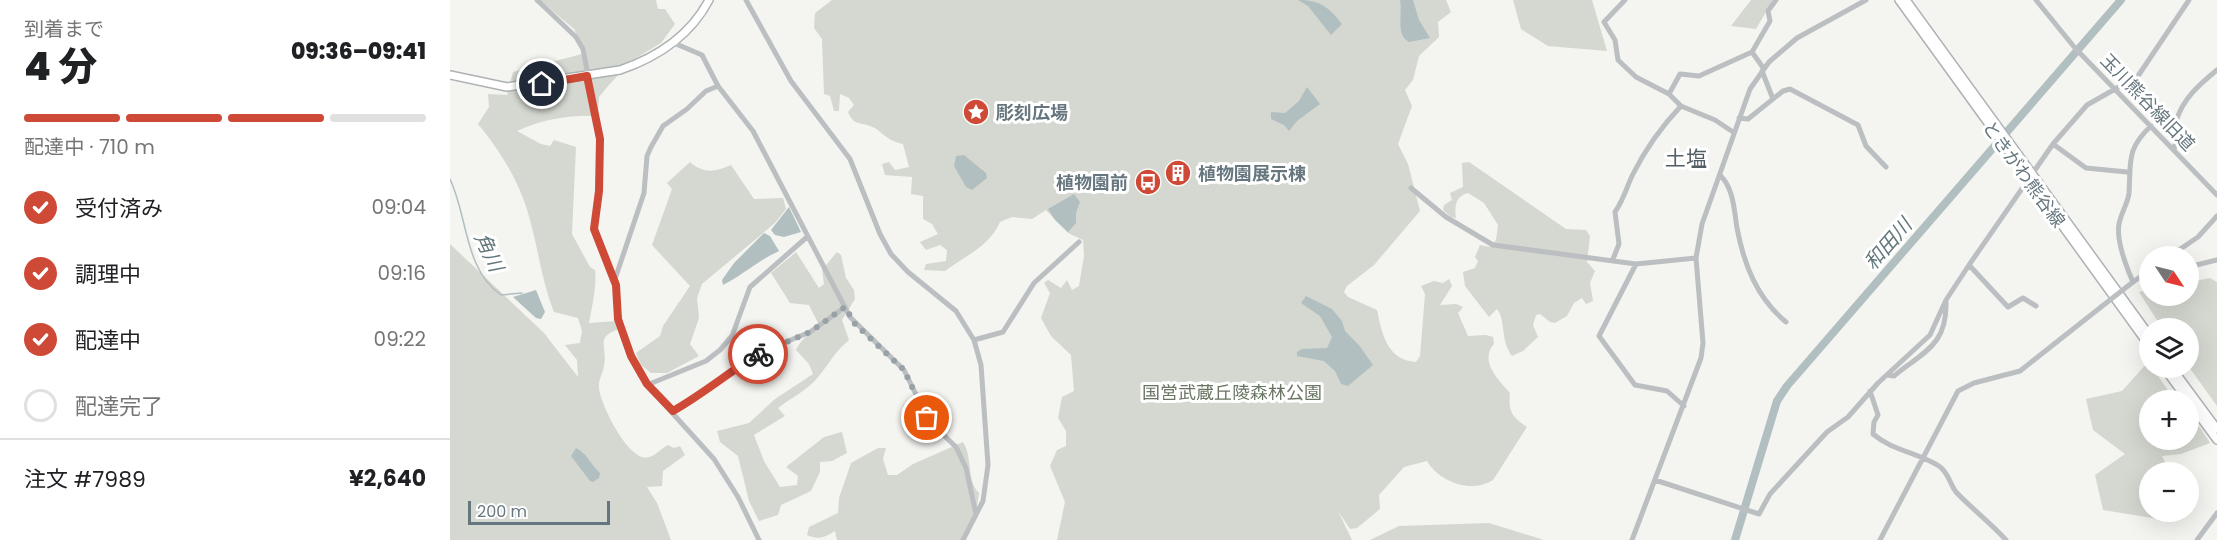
<!DOCTYPE html>
<html lang="ja">
<meta charset="utf-8">
<style>
:root{--surface:#fff;--page:#f6f6f6;--text:#202124;--muted:#757577;--line:#e0e0e0;--accent:#ce4936}
body{margin:0;font-family:Poppins,"Noto Sans JP",sans-serif;background:var(--page);color:var(--text);height:100vh;display:flex;flex-direction:column;font-size:22px;white-space:nowrap}
*{box-sizing:border-box;margin:0}
p{font-size:20px;color:var(--muted)}
.icon{flex:none;width:33px;height:33px;fill:none;stroke:currentColor;stroke-width:2;stroke-linecap:round;stroke-linejoin:round}
.map{position:relative;flex:1;overflow:hidden}
.details{display:flex;flex-direction:column;background:var(--surface);width:450px}
.details>*{flex:none}
.needle{width:39px;rotate:125deg}
.buttons{position:absolute;left:1689px;top:246px;display:grid;gap:12px}
.buttons a{display:grid;place-items:center;width:60px;height:60px;border-radius:50%;background:var(--surface);box-shadow:0 6px 24px #0002;font-size:30px}
.scale{position:absolute;left:18px;bottom:15px;width:142px;box-sizing:border-box;padding-left:6px;border:3px solid #66767e;border-top:0;font-size:16px;line-height:21px;white-space:nowrap;color:#66767e;-webkit-text-stroke:4px #fff;paint-order:stroke}
.pin{position:absolute;display:grid;place-items:center;width:51px;height:51px;color:#fff;margin:-26px;border:3px solid #fff;border-radius:50%;box-shadow:0 2px 6px #0007}
.courier{position:absolute;display:grid;place-items:center;width:60px;height:60px;margin:-30px;border:4px solid #ce4936;border-radius:50%;background:#fff;color:#222;box-shadow:0 2px 8px #0007}
.summary em{font-style:normal;font-weight:800}
.summary div{display:flex;flex-direction:column-reverse}
.summary{display:flex;align-items:center;justify-content:space-between;height:102px;padding:0 24px}
h1{font-size:39px;font-weight:800;line-height:45px}
.bar{display:grid;grid-template-columns:repeat(4,1fr);gap:9px 6px;align-content:center;height:72px;padding:0 24px}
.bar i{height:8px;border-radius:4px;background:var(--line)}
.bar .selected{background:var(--accent)}
.bar p{grid-column:span 4}
.line{display:flex;align-items:center;gap:15px;padding:0 24px;border-top:2px solid var(--line)}
.line div{flex:1}
ol{padding:0 24px;list-style:none}
li{display:flex;align-items:center;gap:18px;height:66px}
li p{margin-inline-start:auto}
li .icon{padding:6px;border-radius:50%;background:var(--accent);color:#fff;stroke-width:4}
li:last-child{color:var(--muted)}
li i{width:33px;height:33px;border:3px solid var(--line);border-radius:50%}
main{display:flex;flex:1;min-height:0}
.map>svg:first-child{display:block}
.green{fill:#d4d8d0}
.water{fill:#b1bfc1}
.lines{fill:none;stroke-linecap:round;stroke-linejoin:round}
.stream{stroke:#b1bfc1;stroke-width:1.5}
.river{stroke:#b1bfc1;stroke-width:8}
.major-casing{stroke:#adb2b4;stroke-width:10}
.minor{stroke:#bbbfc2;stroke-width:5}
.major{stroke:#fff;stroke-width:7}
.minor-bridge{stroke:#bbbfc2;stroke-width:5}
.done{stroke:#98a2a6;stroke-width:6;stroke-dasharray:0 10.8}
.route{stroke:#ce4936;stroke-width:8}
.labels{text-anchor:middle;dominant-baseline:central;stroke-width:6;stroke-linejoin:round;paint-order:stroke}
.street-label{font-size:18px;fill:#66767e;stroke:#fff}
.poi-label{font-size:18px;font-weight:bold;fill:#66767e;stroke:#fff;text-anchor:start}
.park-label{font-size:18px;fill:#6a7664;stroke:#fff}
.water-label{font-size:20px;font-style:italic;fill:#62777b;stroke:#fff}
.quarter-label{font-size:21px;fill:#535e64;stroke:#fff}
</style>
<main>
<section class="details">
<div class="summary"><div><h1>4 分</h1><p>到着まで</p></div><em>09:36–09:41</em></div>
<div class="bar"><i class="selected"></i><i class="selected"></i><i class="selected"></i><i></i><p>配達中 · 710 m</p></div>
<ol>
<li><svg class="icon" aria-label="check" viewBox="0 0 24 24"><path d="M5 12l5 5 9-10"/></svg>受付済み<p>09:04</p></li>
<li><svg class="icon" aria-label="check" viewBox="0 0 24 24"><path d="M5 12l5 5 9-10"/></svg>調理中<p>09:16</p></li>
<li><svg class="icon" aria-label="check" viewBox="0 0 24 24"><path d="M5 12l5 5 9-10"/></svg>配達中<p>09:22</p></li>
<li><i></i>配達完了</li>
</ol>
<div class="line" style="height:78px"><div>注文 #7989</div><b>¥2,640</b></div>
</section>
<div class="map">
<svg width="1767" height="540" viewBox="0 0 1767 540">
<rect width="100%" height="100%" fill="#f4f4f0"/>
<path class="green" d="M90 0H206L208 9H215L225 24 211 43 181 61 158 86 149 97 148 116C120 115 93 119 67 131L91 144 100 146 104 140 126 147 122 234 140 267 145 270C147 286 142 306 139 323L167 321 169 329C144 337 158 347 154 366 153 373 148 380 149 388 150 403 179 464 199 457 205 456 212 448 218 445L224 448 230 446 235 455 213 471 212 486 197 487 207 503 221 540H0V244L94 333 128 377 127 360 115 345 130 343 132 331 128 318 104 312C91 279 88 246 78 213 69 181 49 149 28 124L39 107 38 94 57 95 63 72 136 53 124 29Z
M382 0H996L1001 12 988 22 989 37 969 56 963 80 955 90 962 106 948 144 958 164 970 211 924 265 897 286 894 292 898 297 927 310C932 334 937 360 966 362L970 356 975 294 971 286 984 281 993 283 999 279 1002 286 990 305 1006 304 1013 307 1008 313 1018 336 1036 335 1043 337 1044 344C1029 361 1048 379 1060 393 1058 412 1062 417 1077 427L1043 480C1022 494 989 482 977 461L954 467 929 495 930 509 907 528 900 529 888 511 902 540H607L615 502 600 466 607 450 616 446V431L608 418 612 397 624 391 621 355 601 336 591 318 600 293 594 283 598 280 611 288 617 280 622 290 629 286 634 256 633 240 618 233 596 210 582 219 562 217 550 222C539 247 516 255 495 271L474 270 476 264 496 261 497 250 490 245 476 250 470 242 488 234 482 224 473 219V196L461 194 462 177 435 175 432 164 439 162 445 170 459 167 453 144C434 140 431 129 420 126 409 122 403 125 398 112L404 105 399 98 390 94 389 111H384L380 96 374 94 372 39 364 28 365 13Z
M1063 0H1142L1157 51 1098 46 1071 29Z
M1301 0H1323L1306 29 1281 26Z
M240 162C253 174 266 172 281 165L304 199 333 198 336 209 325 223 252 284 247 298 249 318 240 344 249 356 217 373H201L191 365 186 353 210 336 213 326 240 286 202 245 222 189 217 183Z
M1019 162 1116 229 1136 230 1140 236 1137 262 1145 271 1140 283 1143 301 1136 304 1132 298 1124 303 1117 316 1105 323 1100 322 1090 314 1086 315 1083 325 1088 337 1073 351 1062 356C1050 340 1056 320 1047 309L1039 317 1015 286 1013 272 1025 268 1028 261 1025 257 1030 245 1039 247 1046 240 1048 225 1034 203 1018 193C1006 196 1004 206 1006 218L1001 217 993 210 994 205 1002 200 1000 193 1013 187 1012 163Z
M346 252 369 288 374 284 372 270 387 252 391 255 396 278 404 290 405 299 392 320 399 340C384 353 381 361 369 376 357 391 342 397 328 408L335 416 304 435 314 461 330 487 347 485 348 476 336 467 374 437 392 432 397 453 382 461 370 462V472L361 491 331 505 328 515 309 521 299 501 288 456 270 442 267 431 299 423 325 399 363 374 359 364 346 350C350 339 362 334 368 323L359 305 340 303 321 273Z
M1760 278 1767 282V406L1739 367 1738 328H1712L1689 292 1699 290 1700 296H1738L1739 282Z
M1698 362 1725 400H1700V440H1738L1739 416 1745 420 1760 443 1731 454 1712 456 1720 472H1700V512H1712L1708 519 1653 510 1645 475 1675 454 1643 430 1636 399 1672 391Z
M513 442C523 457 516 480 529 493L525 521 511 540H387L385 531C374 538 368 540 357 535L359 527 388 513 389 498 401 463 428 448H436L433 459 438 475H447L463 464Z
M1039 523 1094 540H920L949 526Z"/>
<path class="water" d="M848 0C870 0 879 7 892 24L881 35 858 6Z
M950 0H963L969 20 980 38 959 42C945 35 953 13 950 0Z
M857 87 870 104 847 121 839 131 834 125 821 119V112L835 113 849 101Z
M514 155 536 173 537 178 522 190 516 187 504 166 506 156Z
M624 194 630 202 626 213V223L618 232 605 220 598 209Z
M339 207 351 232 334 237 325 235 321 230Z
M314 233 320 236 329 251C309 260 293 275 273 285L272 280 284 263Z
M86 290 95 312 91 319 86 318 63 297Z
M856 296 882 309 892 321 895 331 909 345 923 365 898 386 891 384 885 371 874 361 847 356V352L852 349 877 348 882 337 870 316 851 303Z
M126 448C137 453 141 465 150 473L149 478 143 482 140 481 121 456Z"/>
<g class="lines">
<path class="stream" d="M0 179C18 217 14 269 51 295L72 293"/>
<path class="river" d="M1285 540 1327 401 1337 386 1671 0"/>
<g class="major-casing">
<path id="major" d="M1449 0 1700 347
M1456 0 1700 336
M0 75 57 87 170 70C208 57 240 36 259 0
M1714 368 1767 440
M1722 368 1767 429"/>
</g>
<path class="minor" d="M87 0 126 37 133 49 150 139 149 191 144 229 167 285 168 319 181 356 197 385 264 459 288 497 309 540
M296 0 341 81 400 159 430 234 441 254 458 272 506 311 524 340 531 365 538 465 533 501 513 540
M1175 0 1154 22 1165 40 1168 60 1186 77 1219 94 1231 106 1265 120 1283 132
M1586 0 1625 48 1767 195
M224 43 252 55 268 86 303 131 400 317 454 370 479 421 506 447 516 468 526 514
M1302 52 1314 69
M1312 71 1323 99
M1219 94 1230 74 1249 76 1302 52 1320 21 1318 11 1326 0
M1289 118 1298 119 1333 91 1340 89 1408 125 1416 146 1436 167
M1603 144 1636 168 1677 172
M1724 150C1727 141 1723 131 1726 122 1732 99 1750 84 1767 70
M1270 175C1284 189 1284 210 1287 228 1294 265 1307 298 1336 322
M961 188 996 217 1043 245 1186 264 1246 258
M1720 256 1748 237 1767 216
M1163 259 1169 244 1165 212C1175 197 1176 188 1183 174 1195 150 1213 125 1231 106
M1186 264 1149 336 1185 385 1217 391 1234 406
M1519 265 1558 307 1573 298 1586 306
M1738 267 1767 260
M1700 270 1683 282C1676 266 1666 241 1669 224 1671 213 1678 203 1679 193 1681 162 1676 149 1701 126
M165 279 194 193 197 156 201 147 213 126 237 109 256 91 268 86
M524 340 553 332 584 283 629 242
M1437 375 1444 376C1473 352 1497 346 1496 302
M197 385 256 361 270 350 282 336 300 287 357 237
M1420 391 1428 415 1424 422 1423 434C1443 451 1467 452 1489 466 1499 473 1499 483 1506 492 1522 509 1541 523 1556 540
M223 411 314 351 360 332 395 307
M1205 480 1309 514 1320 494 1377 432 1398 417 1428 383 1480 335 1496 300 1519 265 1603 144 1637 105 1688 76 1739 0
M1182 540 1251 358 1253 343 1246 258 1252 224 1300 89 1319 62 1347 38 1416 0
M1430 540 1508 391 1524 383 1570 371 1651 307
M1747 540 1767 513"/>
<use href="#major" class="major"/>
<path class="minor-bridge" d="M1651 307 1683 282"/>
</g>
<g class="lines">
<path class="done" d="M308 354 360 332 395 307 405 324 454 370 477 418"/>
<path class="route" d="M92 84 137 76 150 139 149 191 144 229 166 285 168 319 181 356 197 384 223 411C253 394 278 373 308 354"/>
</g>
<defs>
<g id="sight-disc" transform="scale(1.35)"><circle r="9.5" fill="#ce4936" stroke="#fff"/><path d="M0-6L1.8-2.2L6-1.7L2.9 1.2L3.7 5.4L0 3.3L-3.7 5.4L-2.9 1.2L-6-1.7L-1.8-2.2Z" fill="#fff"/></g>
<g id="building-disc" transform="scale(1.35)"><circle r="9.5" fill="#ce4936" stroke="#fff"/><path d="M-4-6H4V6H1V3H-1V6H-4ZM-2.5-4.3h1.7v1.8h-1.7ZM.8-4.3h1.7v1.8H.8ZM-2.5-1h1.7V.8h-1.7ZM.8-1h1.7V.8H.8Z" fill="#fff"/></g>
<g id="bus-disc" transform="scale(1.35)"><circle r="9.5" fill="#ce4936" stroke="#fff"/><path d="M-5-6H5V4H4V6H2V4H-2V6H-4V4H-5ZM-3.5-4V0h7V-4ZM-3.5 1.2v1.5H-2V1.2ZM2 1.2v1.5H3.5V1.2Z" fill="#fff"/></g>
</defs>
<g fill-rule="evenodd">
<use href="#sight-disc" x="526" y="112"/>
<use href="#building-disc" x="728" y="173"/>
<use href="#bus-disc" x="698" y="182"/>
</g>
<g class="labels">
<g class="street-label">
<text transform="translate(1698 102) rotate(46)">玉川熊谷線旧道</text>
<text transform="translate(1574 174) rotate(54)">ときがわ熊谷線</text>
</g>
<g class="poi-label">
<text x="546" y="112">彫刻広場</text>
<text x="748" y="173">植物園展示棟</text>
<text x="678" y="182" text-anchor="end">植物園前</text>
</g>
<g class="park-label">
<text x="782" y="392">国営武蔵丘陵森林公園</text>
</g>
<g class="water-label">
<text transform="translate(1438 244) rotate(-49)">和田川</text>
<text transform="translate(39 252) rotate(65)">角川</text>
</g>
<g class="quarter-label">
<text x="1236" y="158">土塩</text>
</g>
</g>
</svg>
<div class="buttons">
<a><svg class="needle" viewBox="-14 -14 28 28"><path d="M0-13l5 13h-10z" fill="#e53935"/><path d="M0 13l5-13h-10z" fill="#757577"/></svg></a>
<a><svg class="icon" aria-label="layers" viewBox="0 0 24 24"><path d="M12 4l9 5-9 5-9-5zM3 14l9 5 9-5"/></svg></a>
<a>+</a>
<a>−</a>
</div>
<div class="scale">200 m</div>
<div class="pin" style="left:477px;top:418px;background:#ea580c"><svg class="icon" aria-label="bag" viewBox="0 0 24 24"><path d="M5 8h14l-1 12H6zM9 8a3 3 0 0 1 6 0"/></svg></div>
<div class="pin" style="left:92px;top:84px;background:#1f2937"><svg class="icon" aria-label="home" viewBox="0 0 24 24"><path d="M3 11l9-7 9 7M6 9v11h12V9"/></svg></div>
<div class="courier" style="left:308px;top:354px"><svg class="icon" aria-label="bike" viewBox="0 0 24 24"><circle cx="6" cy="16" r="4"/><circle cx="18" cy="16" r="4"/><path d="M6 16l4-8h5l3 8M10 8l3 8H6M13 5h3"/></svg></div>
</div>
</main>
